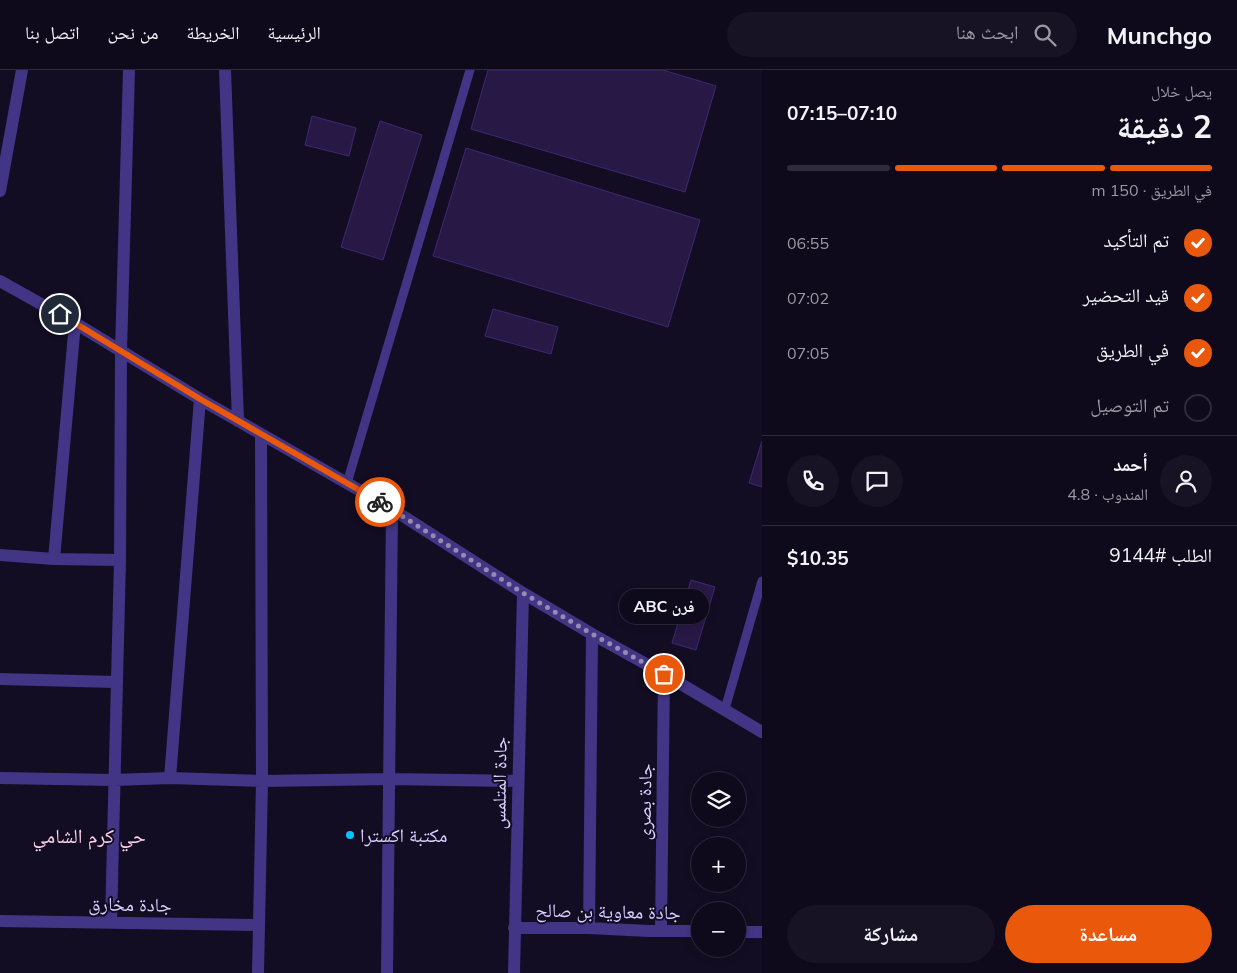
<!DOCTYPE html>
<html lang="ar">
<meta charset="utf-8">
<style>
:root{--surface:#0e0a1b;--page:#171324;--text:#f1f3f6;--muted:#9b9aa3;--line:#2e2b3a;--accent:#ea580c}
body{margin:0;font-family:Mulish,"Noto Naskh Arabic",sans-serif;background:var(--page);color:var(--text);direction:rtl;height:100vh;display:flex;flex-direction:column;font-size:19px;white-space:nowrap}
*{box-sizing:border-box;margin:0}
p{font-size:16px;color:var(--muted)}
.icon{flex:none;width:28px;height:28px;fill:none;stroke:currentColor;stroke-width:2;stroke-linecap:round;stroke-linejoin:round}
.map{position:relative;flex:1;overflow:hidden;direction:ltr}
.sheet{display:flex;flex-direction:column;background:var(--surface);width:475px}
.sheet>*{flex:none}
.buttons{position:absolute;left:691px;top:702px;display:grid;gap:10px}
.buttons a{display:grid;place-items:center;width:55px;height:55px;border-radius:50%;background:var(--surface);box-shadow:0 2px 8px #0003,0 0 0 1px var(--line);font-size:25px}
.pin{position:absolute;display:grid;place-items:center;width:42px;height:42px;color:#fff;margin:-21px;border:2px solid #fff;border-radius:50%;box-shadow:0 1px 5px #0007}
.courier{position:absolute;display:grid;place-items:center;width:50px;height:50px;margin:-25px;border:4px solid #ea580c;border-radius:50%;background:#fff;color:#222;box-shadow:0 1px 6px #0007}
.bubble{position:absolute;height:35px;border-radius:18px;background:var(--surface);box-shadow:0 2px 8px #0003,0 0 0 1px var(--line);font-size:16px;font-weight:700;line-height:35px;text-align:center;direction:rtl}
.headline em{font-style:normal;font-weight:700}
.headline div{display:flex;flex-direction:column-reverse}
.headline{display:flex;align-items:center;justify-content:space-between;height:85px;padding:0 25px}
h1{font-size:32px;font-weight:700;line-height:38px}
.bar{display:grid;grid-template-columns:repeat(4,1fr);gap:8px 5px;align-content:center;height:60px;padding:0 25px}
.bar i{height:6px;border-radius:4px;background:var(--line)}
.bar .active{background:var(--accent)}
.bar p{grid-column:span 4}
.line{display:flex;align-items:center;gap:12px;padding:0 25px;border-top:1px solid var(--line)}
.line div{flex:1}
.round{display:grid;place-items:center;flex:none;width:52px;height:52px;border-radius:26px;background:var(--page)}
ol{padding:0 25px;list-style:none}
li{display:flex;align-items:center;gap:15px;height:55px}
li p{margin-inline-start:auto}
li .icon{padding:5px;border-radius:50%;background:var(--accent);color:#fff;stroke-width:4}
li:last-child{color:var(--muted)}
li i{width:28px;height:28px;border:2px solid var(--line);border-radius:50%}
.primary-button{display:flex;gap:10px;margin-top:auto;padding:10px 25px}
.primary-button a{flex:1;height:58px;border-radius:30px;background:var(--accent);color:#fff;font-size:20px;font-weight:700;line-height:58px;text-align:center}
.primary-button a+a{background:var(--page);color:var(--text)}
header{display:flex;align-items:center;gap:30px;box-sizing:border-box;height:70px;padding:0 25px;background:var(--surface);border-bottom:1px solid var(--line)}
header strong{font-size:24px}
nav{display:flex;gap:28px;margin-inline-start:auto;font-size:18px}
.search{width:350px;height:45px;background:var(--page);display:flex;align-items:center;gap:12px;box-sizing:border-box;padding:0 18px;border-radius:28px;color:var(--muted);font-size:19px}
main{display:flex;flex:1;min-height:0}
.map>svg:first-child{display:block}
.building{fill:#271846;stroke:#402873}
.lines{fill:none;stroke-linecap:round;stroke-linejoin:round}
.service{stroke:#423586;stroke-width:9}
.minor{stroke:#423586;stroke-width:12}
.done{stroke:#958cb2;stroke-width:5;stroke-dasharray:0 9}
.route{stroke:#ea580c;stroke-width:6}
.poi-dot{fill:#00c4fb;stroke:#130d24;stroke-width:2}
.labels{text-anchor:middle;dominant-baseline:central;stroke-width:4;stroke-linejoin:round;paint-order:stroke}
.street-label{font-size:19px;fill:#dbd0ff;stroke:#130d24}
.poi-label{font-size:19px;fill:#dbd0ff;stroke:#130d24;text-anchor:start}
.neighbourhood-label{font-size:20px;fill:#ffd2e9;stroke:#130d24}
</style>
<header>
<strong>Munchgo</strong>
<div class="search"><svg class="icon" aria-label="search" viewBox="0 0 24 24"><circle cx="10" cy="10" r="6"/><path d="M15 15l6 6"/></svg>ابحث هنا</div>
<nav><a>الرئيسية</a><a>الخريطة</a><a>من نحن</a><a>اتصل بنا</a></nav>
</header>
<main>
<section class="sheet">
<div class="headline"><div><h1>2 دقيقة</h1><p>يصل خلال</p></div><em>07:10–07:15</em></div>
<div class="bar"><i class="active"></i><i class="active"></i><i class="active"></i><i></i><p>في الطريق · 150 m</p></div>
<ol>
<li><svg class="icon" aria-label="check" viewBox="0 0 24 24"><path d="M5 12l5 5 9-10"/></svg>تم التأكيد<p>06:55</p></li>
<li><svg class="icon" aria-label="check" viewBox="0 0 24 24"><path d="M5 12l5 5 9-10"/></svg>قيد التحضير<p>07:02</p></li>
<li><svg class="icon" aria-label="check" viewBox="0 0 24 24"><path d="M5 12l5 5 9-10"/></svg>في الطريق<p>07:05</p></li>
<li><i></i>تم التوصيل</li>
</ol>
<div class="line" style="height:90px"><a class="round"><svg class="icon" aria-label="person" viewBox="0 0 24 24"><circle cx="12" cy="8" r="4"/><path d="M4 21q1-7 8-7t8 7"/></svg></a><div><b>أحمد</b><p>المندوب · 4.8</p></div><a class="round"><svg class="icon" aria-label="chat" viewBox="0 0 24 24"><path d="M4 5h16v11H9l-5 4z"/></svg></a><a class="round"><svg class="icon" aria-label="phone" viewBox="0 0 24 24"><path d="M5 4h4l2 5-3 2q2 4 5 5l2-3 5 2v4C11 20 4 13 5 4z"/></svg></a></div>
<div class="line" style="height:65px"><div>الطلب #9144</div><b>$10.35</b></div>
<div class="primary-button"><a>مساعدة</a><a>مشاركة</a></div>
</section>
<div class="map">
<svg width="762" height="903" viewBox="0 0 762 903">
<rect width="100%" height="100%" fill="#130d24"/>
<path class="building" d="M488 0H663L716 16 685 122 471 59Z
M312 46 356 58 349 86 305 75Z
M380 51 422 65 383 190 341 177Z
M466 78 700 150 668 257 433 186Z
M493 239 558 257 551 284 485 266Z
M762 371V417L749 413Z
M691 510 715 517 696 580 672 573Z"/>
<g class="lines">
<path class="service" d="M347 413 470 0
M725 639 762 511"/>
<path class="minor" d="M225 0 238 351
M0 121 22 0
M0 211 75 253 200 329 392 439 523 523 592 564 664 604 762 662
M0 485 54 489 120 490
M54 489 75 253
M0 609 116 612
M0 708 114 710 170 708 262 711 390 709 518 711
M170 708 200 329
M0 851 259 855
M111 852 120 490 121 281 129 0
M514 858H589L649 861H700
M589 858 592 564
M661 861 664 604
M738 862H762
M258 903 262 711 261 364
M387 903 392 439
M514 903 523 523"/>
</g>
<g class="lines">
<path class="done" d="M380 432 523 523 592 564 664 604"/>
<path class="route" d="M60 244 200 329 380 432"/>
</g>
<circle class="poi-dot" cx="350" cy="765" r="5"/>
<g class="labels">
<g class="street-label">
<text transform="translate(499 713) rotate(-89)">جادة المتلمس</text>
<text transform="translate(644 732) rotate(-89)">جادة بصرى</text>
<text transform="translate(130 834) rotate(1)">جادة مخارق</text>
<text transform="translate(608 841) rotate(1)">جادة معاوية بن صالح</text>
</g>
<g class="poi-label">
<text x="360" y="765">مكتبة اكسترا</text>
</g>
<g class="neighbourhood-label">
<text x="89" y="765">حي كرم الشامي</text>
</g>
</g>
</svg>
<div class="buttons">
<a><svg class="icon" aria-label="layers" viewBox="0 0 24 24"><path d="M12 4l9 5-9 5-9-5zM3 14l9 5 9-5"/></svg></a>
<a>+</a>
<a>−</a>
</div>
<div class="pin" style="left:664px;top:604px;background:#ea580c"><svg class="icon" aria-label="bag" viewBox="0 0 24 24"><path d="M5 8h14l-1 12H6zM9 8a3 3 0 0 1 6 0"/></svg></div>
<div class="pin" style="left:60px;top:244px;background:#1f2937"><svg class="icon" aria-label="home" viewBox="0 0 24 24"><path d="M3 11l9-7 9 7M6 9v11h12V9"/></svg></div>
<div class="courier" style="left:380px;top:432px"><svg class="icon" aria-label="bike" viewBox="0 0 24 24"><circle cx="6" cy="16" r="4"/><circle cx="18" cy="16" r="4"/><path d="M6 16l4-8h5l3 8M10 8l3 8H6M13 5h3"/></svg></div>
<div class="bubble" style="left:619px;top:519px;width:90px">فرن ABC</div>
</div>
</main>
